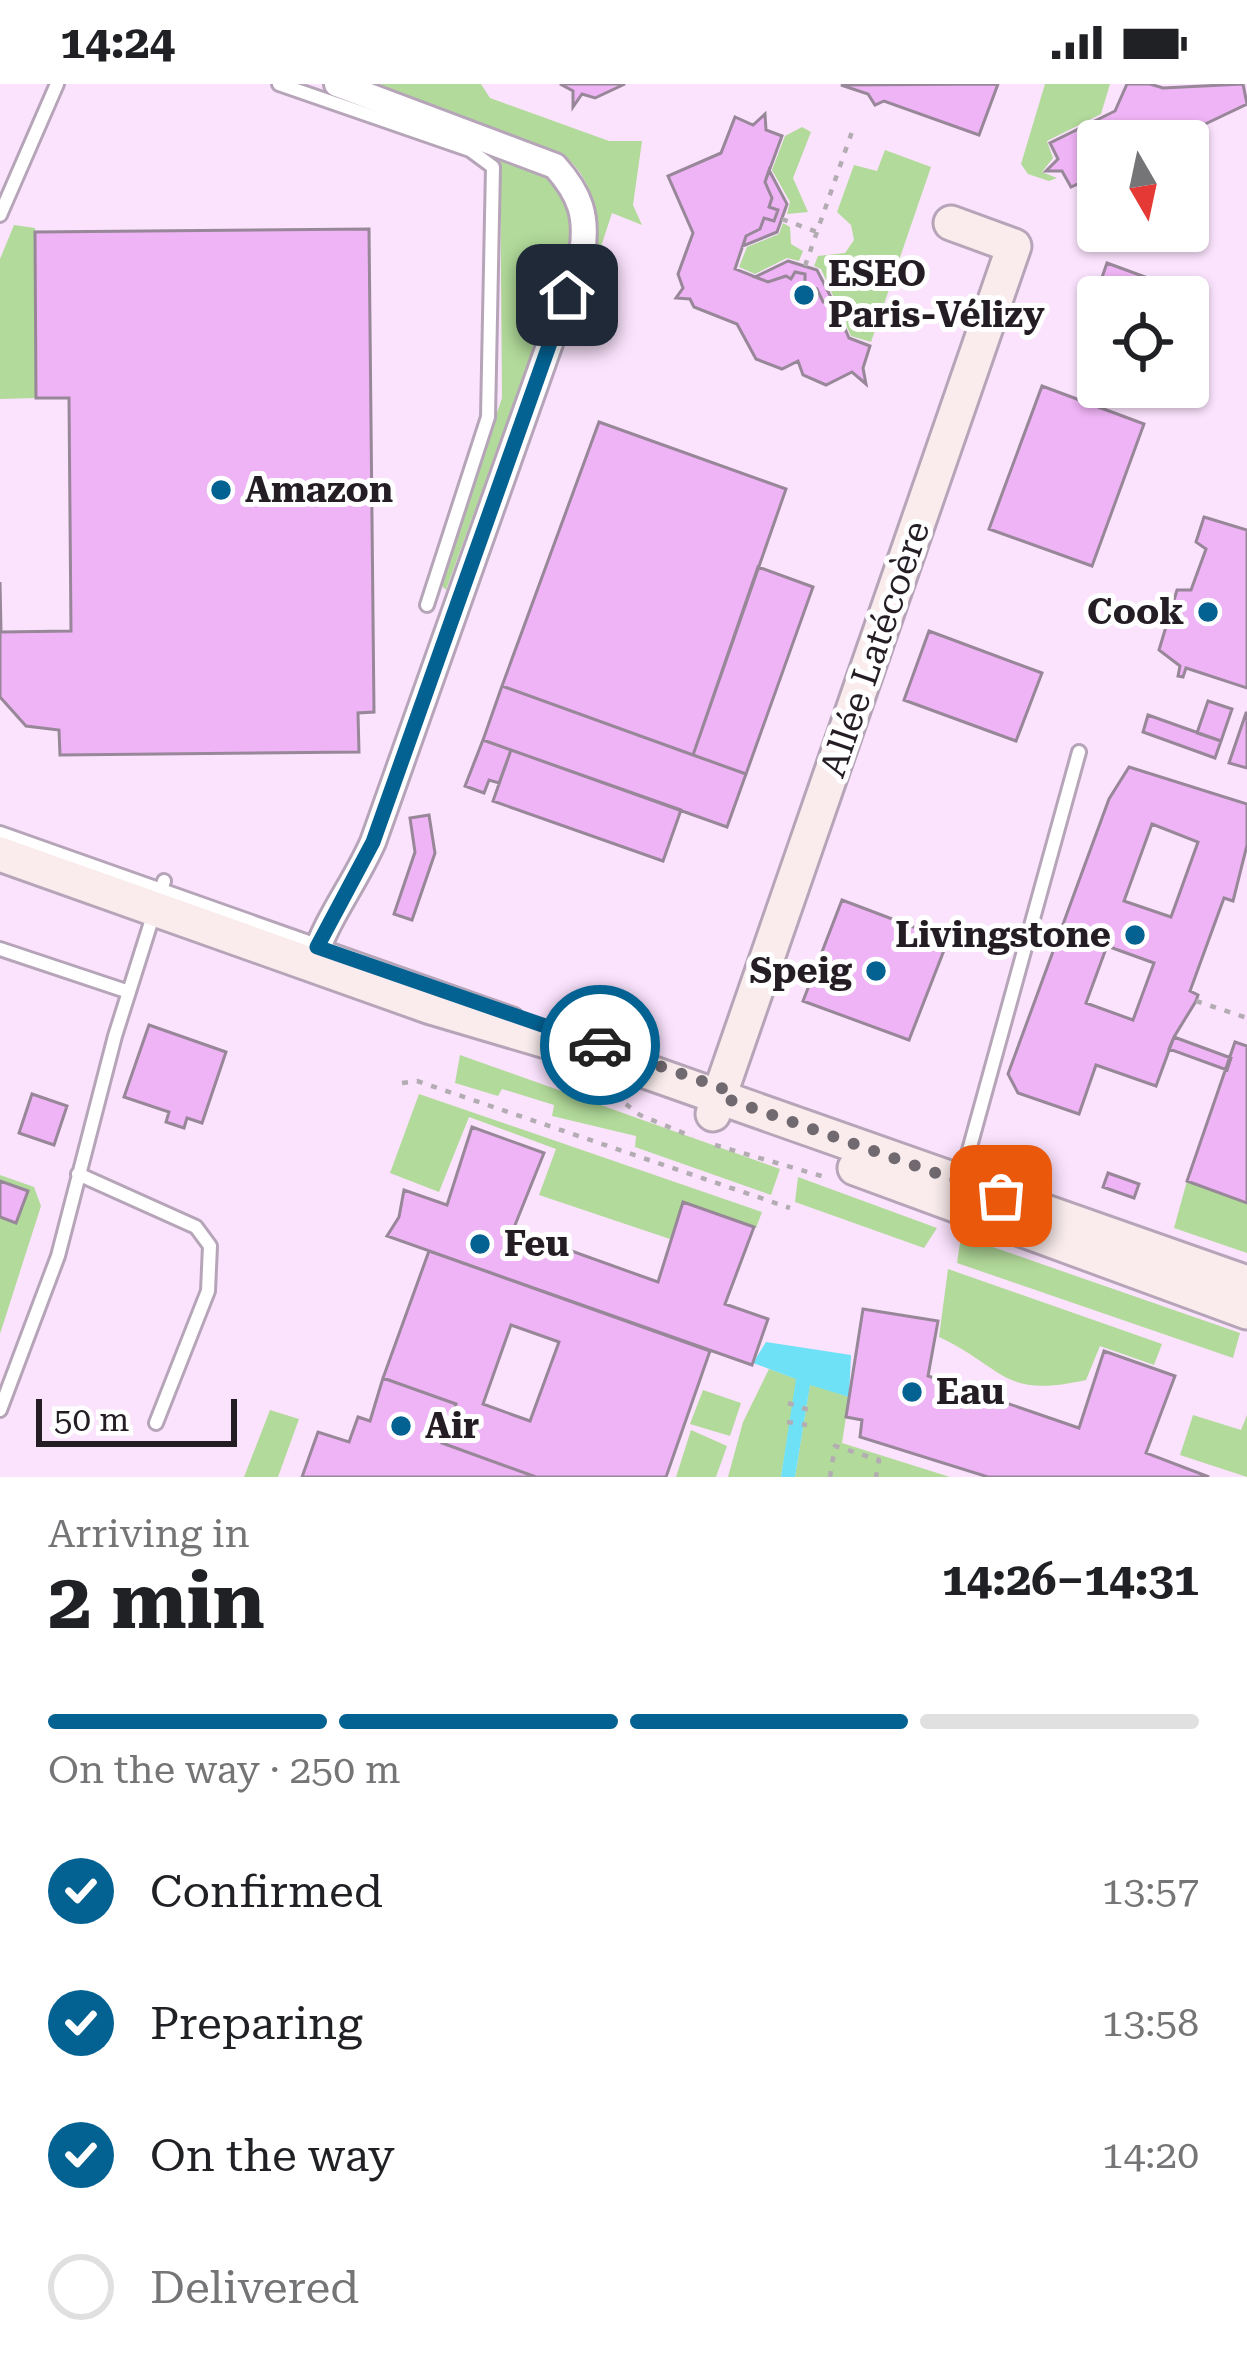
<!DOCTYPE html>
<meta charset="utf-8">
<style>
:root{--surface:#fff;--page:#f6f6f6;--text:#202124;--muted:#757577;--line:#e0e0e0;--accent:#036292}
body{margin:0;font-family:"Roboto Serif",serif;background:var(--page);color:var(--text);height:100vh;display:flex;flex-direction:column;font-size:45px;white-space:nowrap}
*{box-sizing:border-box;margin:0}
p{font-size:39px;color:var(--muted)}
.icon{flex:none;width:66px;height:66px;fill:none;stroke:currentColor;stroke-width:2;stroke-linecap:round;stroke-linejoin:round}
.map{position:relative;height:1393px;overflow:hidden}
.drawer{display:flex;flex-direction:column;background:var(--surface);flex:1}
.drawer>*{flex:none}
.needle{width:78px;rotate:171deg}
.tools{position:absolute;left:1077px;top:36px;display:grid;gap:24px}
.tools a{display:grid;place-items:center;width:132px;height:132px;border-radius:12px;background:var(--surface);box-shadow:0 3px 9px #0004;font-size:60px}
.scale{position:absolute;left:36px;bottom:30px;width:201px;box-sizing:border-box;padding-left:12px;border:6px solid #241d24;border-top:0;font-size:33px;line-height:42px;white-space:nowrap;color:#241d24;-webkit-text-stroke:9px #fff;paint-order:stroke}
.pin{position:absolute;display:grid;place-items:center;width:102px;height:102px;color:#fff;margin:-51px;border-radius:24px;box-shadow:0 6px 18px #0006}
.courier{position:absolute;display:grid;place-items:center;width:120px;height:120px;margin:-60px;border:9px solid #036292;border-radius:50%;background:#fff;color:#222;box-shadow:0 3px 15px #0007}
.overview em{font-style:normal;font-weight:700}
.overview div{display:flex;flex-direction:column-reverse}
.overview{display:flex;align-items:center;justify-content:space-between;height:204px;padding:0 48px}
h1{font-size:78px;font-weight:700;line-height:90px}
.bar{display:grid;grid-template-columns:repeat(4,1fr);gap:18px 12px;align-content:center;height:144px;padding:0 48px}
.bar i{height:15px;border-radius:9px;background:var(--line)}
.bar .active{background:var(--accent)}
.bar p{grid-column:span 4}
ol{padding:0 48px;list-style:none}
li{display:flex;align-items:center;gap:36px;height:132px}
li p{margin-inline-start:auto}
li .icon{padding:12px;border-radius:50%;background:var(--accent);color:#fff;stroke-width:4}
li:last-child{color:var(--muted)}
li i{width:66px;height:66px;border:6px solid var(--line);border-radius:50%}
.status{display:flex;justify-content:space-between;align-items:center;height:84px;padding:0 60px;background:var(--surface);direction:ltr}
.status svg{height:33px;fill:currentColor}
.map>svg:first-child{display:block}
.built{fill:#fbe3fd;fill-rule:evenodd}
.green{fill:#b2da9a}
.water{fill:#6ee1f6}
.building{fill:#efb4f5;stroke:#988799;stroke-width:3;fill-rule:evenodd}
.lines{fill:none;stroke-linecap:round;stroke-linejoin:round}
.lane-casing{stroke:#b6a5b8;stroke-width:18}
.street-casing{stroke:#b6a5b8;stroke-width:30}
.secondary-casing{stroke:#b6a5b8;stroke-width:39}
.path{stroke:#b3acb3;stroke-width:4.5;stroke-dasharray:6 9;stroke-linecap:butt}
.lane{stroke:#fff;stroke-width:12}
.street{stroke:#fff;stroke-width:24}
.secondary{stroke:#faecec;stroke-width:33}
.done{stroke:#706970;stroke-width:12;stroke-dasharray:0 21.6}
.route{stroke:#036292;stroke-width:15}
.poi-dot{fill:#036292;stroke:#fff;stroke-width:4.5}
.labels{text-anchor:middle;dominant-baseline:central;stroke-width:10;stroke-linejoin:round;paint-order:stroke}
.poi-label{font-size:36px;font-weight:bold;fill:#241d24;stroke:#fff;text-anchor:start}
.street-label{font-size:36px;fill:#241d24;stroke:#fff}
</style>
<div class="status"><b>14:24</b><svg viewBox="0 0 49 12"><path d="M0 12V9h3v3zM5 12V6h3v6zM10 12V3h3v9zM15 12V0h3v12zM26 1h20v11H26zM47 4h2v5h-2z"/></svg></div>
<div class="map">
<svg width="1247" height="1393" viewBox="0 0 1247 1393">
<rect width="100%" height="100%" fill="#fcf5fd"/>
<path class="built" d="M0 0H1247V1393H0ZM1098 57H1188V147H1098ZM1098 213H1188V303H1098Z"/>
<path class="green" d="M373 0H481L490 14 609 57H642L633 121 642 141 612 129 575 242 568 239C582 185 617 120 568 75Z
M1045 0H1110L1101 30 1047 57 1053 74 1042 88 1057 94 1049 97 1028 90 1021 80Z
M802 43 811 48 793 94 808 128 787 130 790 118 772 86 785 52Z
M500 65C545 83 565 101 575 150L446 506 440 500 441 490 502 314Z
M885 66 931 83 871 258 851 252 821 185 814 182 818 172 845 169 854 156 851 141 837 128 854 81 877 87Z
M783 139 790 143 791 160 803 167 799 177 787 174 755 190 739 183 747 163 779 150Z
M14 141 35 144 36 314 0 315V175Z
M460 971 780 1085 771 1111 635 1063 636 1052 552 1032 554 1021 502 1005 498 1012 455 999Z
M419 1010 762 1128 756 1144 683 1118 670 1155 539 1111 556 1065 469 1033 439 1108 390 1089Z
M0 1091 34 1103 41 1122 0 1250Z
M798 1093 937 1144 924 1164 795 1118Z
M1187 1097 1247 1119V1169L1174 1144Z
M961 1152 1240 1249 1233 1274 957 1179Z
M948 1185 1162 1260 1154 1281 1100 1262 1086 1296C1002 1315 1005 1284 939 1253Z
M769 1285 797 1295 781 1393H728L743 1338Z
M810 1300 849 1313 842 1359 950 1393H795Z
M703 1306 741 1319 730 1352 690 1340Z
M270 1326 299 1335 278 1393H244Z
M1193 1331 1241 1346 1247 1331V1393L1180 1371Z
M691 1346 727 1362 716 1393H676Z"/>
<path class="water" d="M766 1258 851 1271 849 1313 810 1301 795 1393H781L796 1295 753 1279Z"/>
<path class="building" d="M560 0H625L595 14 582 10 573 23V7Z
M998 0 979 51 884 17 875 21 868 10 841 1Z
M1150 0 1163 4 1243 0 1247 20 1199 43 1188 72V57H1098V90L1071 103 1062 87H1046L1058 75 1050 59 1115 27 1127 0Z
M765 30 766 46 782 52 765 98 772 114 769 123 778 126 774 137 764 134 760 145 746 152 735 185 768 198 786 192 791 195 795 188 805 190V200L817 205 823 218 835 221 849 254 870 262 863 284 866 300 852 288 826 301 803 291 798 277 782 285 756 275 737 240 694 223 690 215 676 214 683 204 678 190 693 149 668 92 721 69 735 33 753 41Z
M769 86 787 120 777 148 743 162 746 152 760 145 764 134 774 137 778 126 769 123 772 114 765 98Z
M369 145 374 628 358 629 359 668 60 671 59 646 26 642 0 613V498L1 548 71 547 69 314H36L35 148Z
M788 177 817 186 835 221 823 218 817 205 805 200V190L795 188 791 195 786 192 768 198 755 193Z
M1107 179 1189 209 1187 213H1098V260L1083 262 1080 254 1091 244 1085 242Z
M1042 302 1144 340 1092 482 989 445Z
M599 338 786 405 693 671 502 602Z
M1204 433 1247 446V604L1186 584 1183 593 1178 592 1180 582 1159 566 1177 506H1191L1206 465 1196 458Z
M758 483 813 503 746 690 693 671Z
M929 547 1042 589 1016 657 904 616Z
M502 602 746 690 727 743 483 656Z
M1208 617 1232 625 1221 657 1197 649Z
M1246 629H1247V684L1229 679Z
M1148 631 1221 657 1215 674 1143 648Z
M483 656 511 666 499 699 489 696 484 709 465 702Z
M511 666 681 726 663 777 493 717Z
M1129 683 1247 720V761L1233 817 1224 814 1190 907 1198 911 1196 917 1174 953 1156 1002 1096 981 1079 1030 1018 1009 1008 990 1109 715ZM1152 740 1198 758 1171 833 1124 817ZM1107 862 1154 879 1133 936 1086 919Z
M429 731 435 769 412 836 394 830 415 768 410 734Z
M842 816 948 856 909 956 803 917Z
M149 941 226 968 202 1039 187 1034 184 1044 166 1038 169 1028 124 1013Z
M1174 953 1231 974 1227 986 1169 965Z
M1235 958 1247 962V1119L1187 1097Z
M32 1010 67 1022 54 1061 19 1049Z
M472 1043 544 1069 513 1146 658 1198 683 1118 754 1143 725 1220 768 1235 752 1281 387 1152 399 1133 404 1106 447 1121Z
M1108 1089 1139 1100 1134 1114 1103 1103Z
M0 1097 28 1107 16 1139 0 1133Z
M429 1167 710 1267 666 1393H536L442 1359 456 1320 383 1294ZM511 1241 559 1258 530 1337 483 1320Z
M863 1225 938 1237 928 1292 1079 1344 1104 1267 1175 1292 1146 1369 1209 1393H988L860 1353 862 1336 846 1333Z
M383 1294 456 1320 442 1359 536 1393H302L318 1348 349 1358 358 1333 370 1337Z"/>
<g class="lines">
<g class="lane-casing">
<path id="lane" d="M279 0 470 66 493 83 488 333 427 521
M0 131 57 0
M0 749 515 931
M0 865 129 908
M963 1088 1079 668
M78 1090 196 1143 210 1162 208 1207 156 1339
M0 1326 58 1172 115 952 164 797"/>
</g>
<g class="street-casing">
<path id="street" d="M312 880C326 835 354 801 373 758L582 169C588 132 580 110 555 82L337 0"/>
</g>
<g class="secondary-casing">
<path id="secondary" d="M0 770 431 923 631 982 1247 1199
M713 1030 1014 162 951 139
M855 1084 1247 1228"/>
</g>
<path class="path" d="M782 135 817 148
M805 182 854 42
M1196 917 1247 934
M402 999 417 997 790 1124
M614 1011 640 1031 693 1053
M715 1061 825 1093
M788 1319 812 1327
M787 1338 807 1341
M830 1393 835 1362 879 1376 876 1393"/>
<use href="#lane" class="lane"/>
<use href="#street" class="street"/>
<use href="#secondary" class="secondary"/>
</g>
<g class="lines">
<path class="done" d="M600 961 722 1004 719 1012 1001 1112"/>
<path class="route" d="M567 211 373 758 317 863 600 961"/>
</g>
<g class="poi-dot">
<circle cx="804" cy="211" r="12"/>
<circle cx="221" cy="406" r="12"/>
<circle cx="1208" cy="528" r="12"/>
<circle cx="1135" cy="851" r="12"/>
<circle cx="876" cy="887" r="12"/>
<circle cx="480" cy="1160" r="12"/>
<circle cx="912" cy="1308" r="12"/>
<circle cx="401" cy="1342" r="12"/>
</g>
<g class="labels">
<g class="poi-label">
<text x="828" y="190">ESEO<tspan x="828" dy="41">Paris-Vélizy</tspan></text>
<text x="245" y="406">Amazon</text>
<text x="1184" y="528" text-anchor="end">Cook</text>
<text x="1111" y="851" text-anchor="end">Livingstone</text>
<text x="852" y="887" text-anchor="end">Speig</text>
<text x="504" y="1160">Feu</text>
<text x="936" y="1308">Eau</text>
<text x="425" y="1342">Air</text>
</g>
<g class="street-label">
<text transform="translate(875 565) rotate(-71)">Allée Latécoère</text>
</g>
</g>
</svg>
<div class="tools">
<a><svg class="needle" viewBox="-14 -14 28 28"><path d="M0-13l5 13h-10z" fill="#e53935"/><path d="M0 13l5-13h-10z" fill="#757577"/></svg></a>
<a><svg class="icon" aria-label="locate" viewBox="0 0 24 24"><circle cx="12" cy="12" r="6"/><path d="M12 2v4M12 18v4M2 12h4M18 12h4"/></svg></a>
</div>
<div class="scale">50 m</div>
<div class="pin" style="left:1001px;top:1112px;background:#ea580c"><svg class="icon" aria-label="bag" viewBox="0 0 24 24"><path d="M5 8h14l-1 12H6zM9 8a3 3 0 0 1 6 0"/></svg></div>
<div class="pin" style="left:567px;top:211px;background:#1f2937"><svg class="icon" aria-label="home" viewBox="0 0 24 24"><path d="M3 11l9-7 9 7M6 9v11h12V9"/></svg></div>
<div class="courier" style="left:600px;top:961px"><svg class="icon" aria-label="car" viewBox="0 0 24 24"><path d="M5 17H2v-5l4-1 3-4h7l3 4 3 1v5h-3M9 17h6M6 11h13"/><circle cx="7" cy="17" r="2"/><circle cx="17" cy="17" r="2"/></svg></div>
</div>
<section class="drawer">
<div class="overview"><div><h1>2 min</h1><p>Arriving in</p></div><em>14:26–14:31</em></div>
<div class="bar"><i class="active"></i><i class="active"></i><i class="active"></i><i></i><p>On the way · 250 m</p></div>
<ol>
<li><svg class="icon" aria-label="check" viewBox="0 0 24 24"><path d="M5 12l5 5 9-10"/></svg>Confirmed<p>13:57</p></li>
<li><svg class="icon" aria-label="check" viewBox="0 0 24 24"><path d="M5 12l5 5 9-10"/></svg>Preparing<p>13:58</p></li>
<li><svg class="icon" aria-label="check" viewBox="0 0 24 24"><path d="M5 12l5 5 9-10"/></svg>On the way<p>14:20</p></li>
<li><i></i>Delivered</li>
</ol>
</section>
